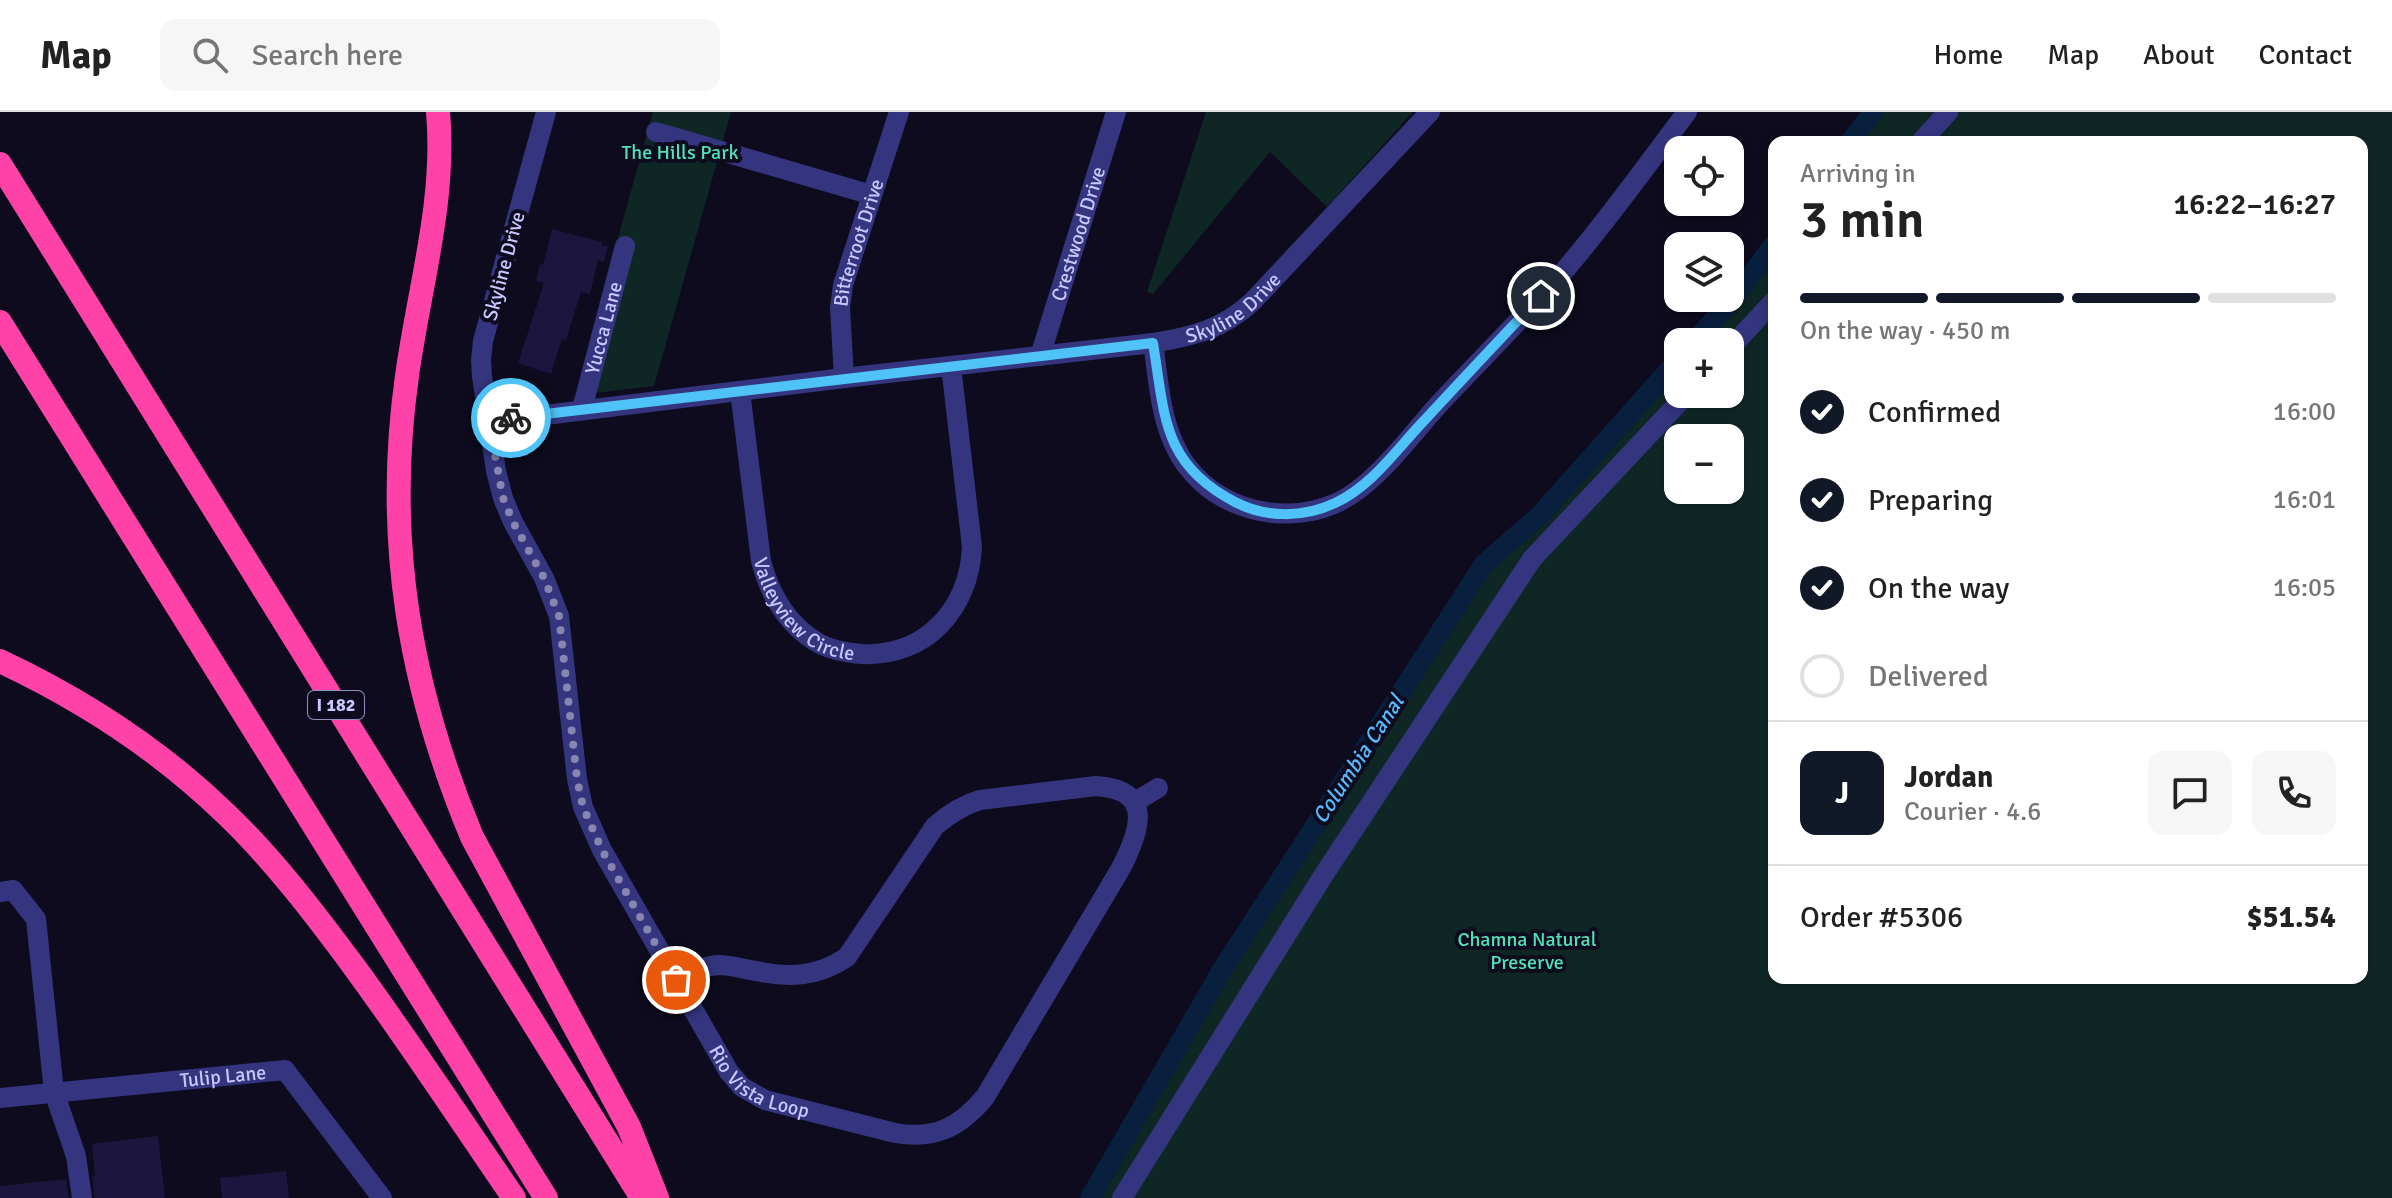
<!DOCTYPE html>
<meta charset="utf-8">
<style>
:root{--surface:#fff;--page:#f6f6f6;--text:#222;--muted:#767676;--line:#e0e0e0;--accent:#111827}
body{margin:0;font-family:Signika,sans-serif;background:var(--page);color:var(--text);height:100vh;display:flex;flex-direction:column;font-size:30px;white-space:nowrap}
*{box-sizing:border-box;margin:0}
p{font-size:26px;color:var(--muted)}
.icon{flex:none;width:44px;height:44px;fill:none;stroke:currentColor;stroke-width:2;stroke-linecap:round;stroke-linejoin:round}
.map{position:relative;flex:1;overflow:hidden}
.details{position:absolute;left:1768px;top:24px;width:600px;height:848px;display:flex;flex-direction:column;background:var(--surface);border-radius:16px;box-shadow:0 4px 12px #0003}
.details>*{flex:none}
.buttons{position:absolute;left:1664px;top:24px;display:grid;gap:16px}
.buttons a{display:grid;place-items:center;width:80px;height:80px;border-radius:16px;background:var(--surface);box-shadow:0 4px 12px #0003;font-size:40px}
.pin{position:absolute;display:grid;place-items:center;width:68px;height:68px;color:#fff;margin:-34px;border:4px solid #fff;border-radius:50%;box-shadow:0 2px 8px #0007}
.courier{position:absolute;display:grid;place-items:center;width:80px;height:80px;margin:-40px;border:6px solid #4fc3f7;border-radius:50%;background:#fff;color:#222;box-shadow:0 2px 10px #0007}
.head em{font-style:normal;font-weight:600}
.head div{display:flex;flex-direction:column-reverse}
.head{display:flex;align-items:center;justify-content:space-between;height:136px;padding:0 32px}
h1{font-size:52px;font-weight:600;line-height:60px}
.bar{display:grid;grid-template-columns:repeat(4,1fr);gap:12px 8px;align-content:center;height:96px;padding:0 32px}
.bar i{height:10px;border-radius:6px;background:var(--line)}
.bar .current{background:var(--accent)}
.bar p{grid-column:span 4}
.line{display:flex;align-items:center;gap:20px;padding:0 32px;border-top:2px solid var(--line)}
.line div{flex:1}
.round{display:grid;place-items:center;flex:none;width:84px;height:84px;border-radius:16px;background:var(--page)}
ol{padding:0 32px;list-style:none}
li{display:flex;align-items:center;gap:24px;height:88px}
li p{margin-inline-start:auto}
li .icon{padding:8px;border-radius:50%;background:var(--accent);color:#fff;stroke-width:4}
li:last-child{color:var(--muted)}
li i{width:44px;height:44px;border:4px solid var(--line);border-radius:50%}
header{display:flex;align-items:center;gap:48px;box-sizing:border-box;height:112px;padding:0 40px;background:var(--surface);border-bottom:2px solid var(--line)}
header strong{font-size:38px}
nav{display:flex;gap:44px;margin-inline-start:auto;font-size:28px}
.search{width:560px;height:72px;background:var(--page);display:flex;align-items:center;gap:20px;box-sizing:border-box;padding:0 28px;border-radius:16px;color:var(--muted);font-size:30px}
.map>svg:first-child{display:block}
.green{fill:#0e2725;fill-rule:evenodd}
.lines{fill:none;stroke-linecap:round;stroke-linejoin:round}
.canal{stroke:#091f3e;stroke-width:20}
.building{fill:#1c163f}
.minor{stroke:#34357e;stroke-width:20}
.highway{stroke:#ff42a7;stroke-width:24}
.done{stroke:#8885b0;stroke-width:8;stroke-dasharray:0 14.4}
.route{stroke:#4fc3f7;stroke-width:10}
.labels{text-anchor:middle;dominant-baseline:central;stroke-width:8;stroke-linejoin:round;paint-order:stroke}
.shield{fill:#0d0b1d;stroke:#918fbb;stroke-width:2}
.shield-label{font-size:18px;font-weight:bold;fill:#cac7ff}
.park-label{font-size:20px;fill:#50e2b6;stroke:#0d0b1d}
.street-label{font-size:20px;fill:#cac7ff;stroke:#0d0b1d}
.water-label{font-size:22px;font-style:italic;fill:#55baff;stroke:#0d0b1d}
</style>
<header>
<strong>Map</strong>
<div class="search"><svg class="icon" aria-label="search" viewBox="0 0 24 24"><circle cx="10" cy="10" r="6"/><path d="M15 15l6 6"/></svg>Search here</div>
<nav><a>Home</a><a>Map</a><a>About</a><a>Contact</a></nav>
</header>
<div class="map">
<svg width="2392" height="1086" viewBox="0 0 2392 1086">
<rect width="100%" height="100%" fill="#0d0b1d"/>
<path class="green" d="M653 0H731L654 274 586 282 625 134 618 126Z
M1206 0H1413L1327 95 1270 40 1153 182 1147 180Z
M1873 0H2392V1086H1090L1222 858 1484 452 1541 402 1678 248V282H1730V230H1694L1735 183 1774 132V866H2362V30H1850ZM1678 326H1730V378H1678Z"/>
<g class="lines">
<path class="canal" d="M1850 30 1873 0
M1694 230 1735 184 1774 132
M1090 1086 1222 858 1484 452 1541 402 1678 248"/>
</g>
<path class="building" d="M552 117 602 130 601 133 608 134 604 150 598 148 590 182 581 180 566 228 562 227 551 262 518 251 544 171 536 169 540 152 543 153Z
M158 1024 165 1086H95L92 1064 95 1063 92 1032Z
M286 1059 289 1086H222L220 1066Z
M66 1067 69 1086H0V1074Z"/>
<g class="lines">
<g class="minor">
<path id="s1" d="M546 0 483 229 481 248 482 264 496 359 503 386 513 410 544 466 559 504 577 667 583 695 602 738 729 960 742 975 765 988 895 1021C935 1028 960 1015 985 985L1121 756C1140 719 1155 678 1096 674L980 688C962 693 949 702 935 714L847 845C818 865 789 866 756 859 743 857 731 853 718 853 703 854 690 861 676 868"/>
<path d="M656 20 872 83"/>
<path d="M1921 30 1948 0"/>
<path d="M1153 231C1158 264 1160 302 1174 332 1200 392 1275 417 1334 392 1374 375 1410 324 1439 292 1481 247 1524 205 1564 159 1608 108 1647 53 1687 0"/>
<path d="M1730 236 1774 189"/>
<path id="s2" d="M1040 244 1116 0"/>
<path id="s3" d="M844 266 840 196 843 173 899 0"/>
<path id="s4" d="M740 279 761 449C770 483 788 514 820 532 832 538 848 541 862 542 926 545 969 497 972 435L951 254"/>
<path id="s5" d="M582 297 625 134"/>
<path id="s6" d="M489 310 844 266 1153 231C1193 224 1222 218 1253 189L1430 0"/>
<path d="M1135 690 1158 676"/>
<path d="M0 780 13 778 36 807 54 980 76 1044 82 1086"/>
<path id="s7" d="M0 986 285 958 382 1086"/>
<path d="M1122 1086 1323 764 1532 447 1687 282"/>
</g>
<path class="highway" d="M438 0C446 89 419 176 407 264 384 426 409 574 472 725L629 1015 657 1086
M0 52 642 1086
M0 210 546 1086
M0 549C83 588 160 638 226 702 274 748 315 802 355 856 410 931 461 1009 514 1086"/>
</g>
<g class="lines">
<path class="done" d="M511 306 489 310 503 386 513 410 544 466 559 504 577 667 583 695 602 738 676 868"/>
<path class="route" d="M511 306 1153 231C1165 304 1162 352 1235 390 1265 406 1304 406 1335 391 1370 375 1394 341 1420 313 1460 270 1500 227 1541 184"/>
</g>
<g class="labels">
<rect class="shield" x="308" y="579" width="56" height="28" rx="6"/>
<g class="shield-label">
<text x="336" y="593">I 182</text>
</g>
<g class="park-label">
<text x="680" y="40">The Hills Park</text>
<text x="1527" y="827">Chamna Natural<tspan x="1527" dy="23">Preserve</tspan></text>
</g>
<g class="street-label">
<text stroke="none"><textPath href="#s2" startOffset="128">Crestwood Drive</textPath></text>
<text stroke="none"><textPath href="#s3" startOffset="138">Bitterroot Drive</textPath></text>
<text transform="translate(504 154) rotate(-75)">Skyline Drive</text>
<text stroke="none"><textPath href="#s6" startOffset="758">Skyline Drive</textPath></text>
<text stroke="none"><textPath href="#s5" startOffset="84">Yucca Lane</textPath></text>
<text stroke="none"><textPath href="#s4" startOffset="240">Valleyview Circle</textPath></text>
<text stroke="none"><textPath href="#s1" startOffset="1054">Rio Vista Loop</textPath></text>
<text stroke="none"><textPath href="#s7" startOffset="224">Tulip Lane</textPath></text>
</g>
<g class="water-label">
<text transform="translate(1358 647) rotate(-57)">Columbia Canal</text>
</g>
</g>
</svg>
<div class="buttons">
<a><svg class="icon" aria-label="locate" viewBox="0 0 24 24"><circle cx="12" cy="12" r="6"/><path d="M12 2v4M12 18v4M2 12h4M18 12h4"/></svg></a>
<a><svg class="icon" aria-label="layers" viewBox="0 0 24 24"><path d="M12 4l9 5-9 5-9-5zM3 14l9 5 9-5"/></svg></a>
<a>+</a>
<a>−</a>
</div>
<div class="pin" style="left:676px;top:868px;background:#ea580c"><svg class="icon" aria-label="bag" viewBox="0 0 24 24"><path d="M5 8h14l-1 12H6zM9 8a3 3 0 0 1 6 0"/></svg></div>
<div class="pin" style="left:1541px;top:184px;background:#1f2937"><svg class="icon" aria-label="home" viewBox="0 0 24 24"><path d="M3 11l9-7 9 7M6 9v11h12V9"/></svg></div>
<div class="courier" style="left:511px;top:306px"><svg class="icon" aria-label="bike" viewBox="0 0 24 24"><circle cx="6" cy="16" r="4"/><circle cx="18" cy="16" r="4"/><path d="M6 16l4-8h5l3 8M10 8l3 8H6M13 5h3"/></svg></div>
<section class="details">
<div class="head"><div><h1>3 min</h1><p>Arriving in</p></div><em>16:22–16:27</em></div>
<div class="bar"><i class="current"></i><i class="current"></i><i class="current"></i><i></i><p>On the way · 450 m</p></div>
<ol>
<li><svg class="icon" aria-label="check" viewBox="0 0 24 24"><path d="M5 12l5 5 9-10"/></svg>Confirmed<p>16:00</p></li>
<li><svg class="icon" aria-label="check" viewBox="0 0 24 24"><path d="M5 12l5 5 9-10"/></svg>Preparing<p>16:01</p></li>
<li><svg class="icon" aria-label="check" viewBox="0 0 24 24"><path d="M5 12l5 5 9-10"/></svg>On the way<p>16:05</p></li>
<li><i></i>Delivered</li>
</ol>
<div class="line" style="height:144px"><b class="round" style="background:var(--accent);color:#fff">J</b><div><b>Jordan</b><p>Courier · 4.6</p></div><a class="round"><svg class="icon" aria-label="chat" viewBox="0 0 24 24"><path d="M4 5h16v11H9l-5 4z"/></svg></a><a class="round"><svg class="icon" aria-label="phone" viewBox="0 0 24 24"><path d="M5 4h4l2 5-3 2q2 4 5 5l2-3 5 2v4C11 20 4 13 5 4z"/></svg></a></div>
<div class="line" style="height:104px"><div>Order #5306</div><b>$51.54</b></div>
</section>
</div>
